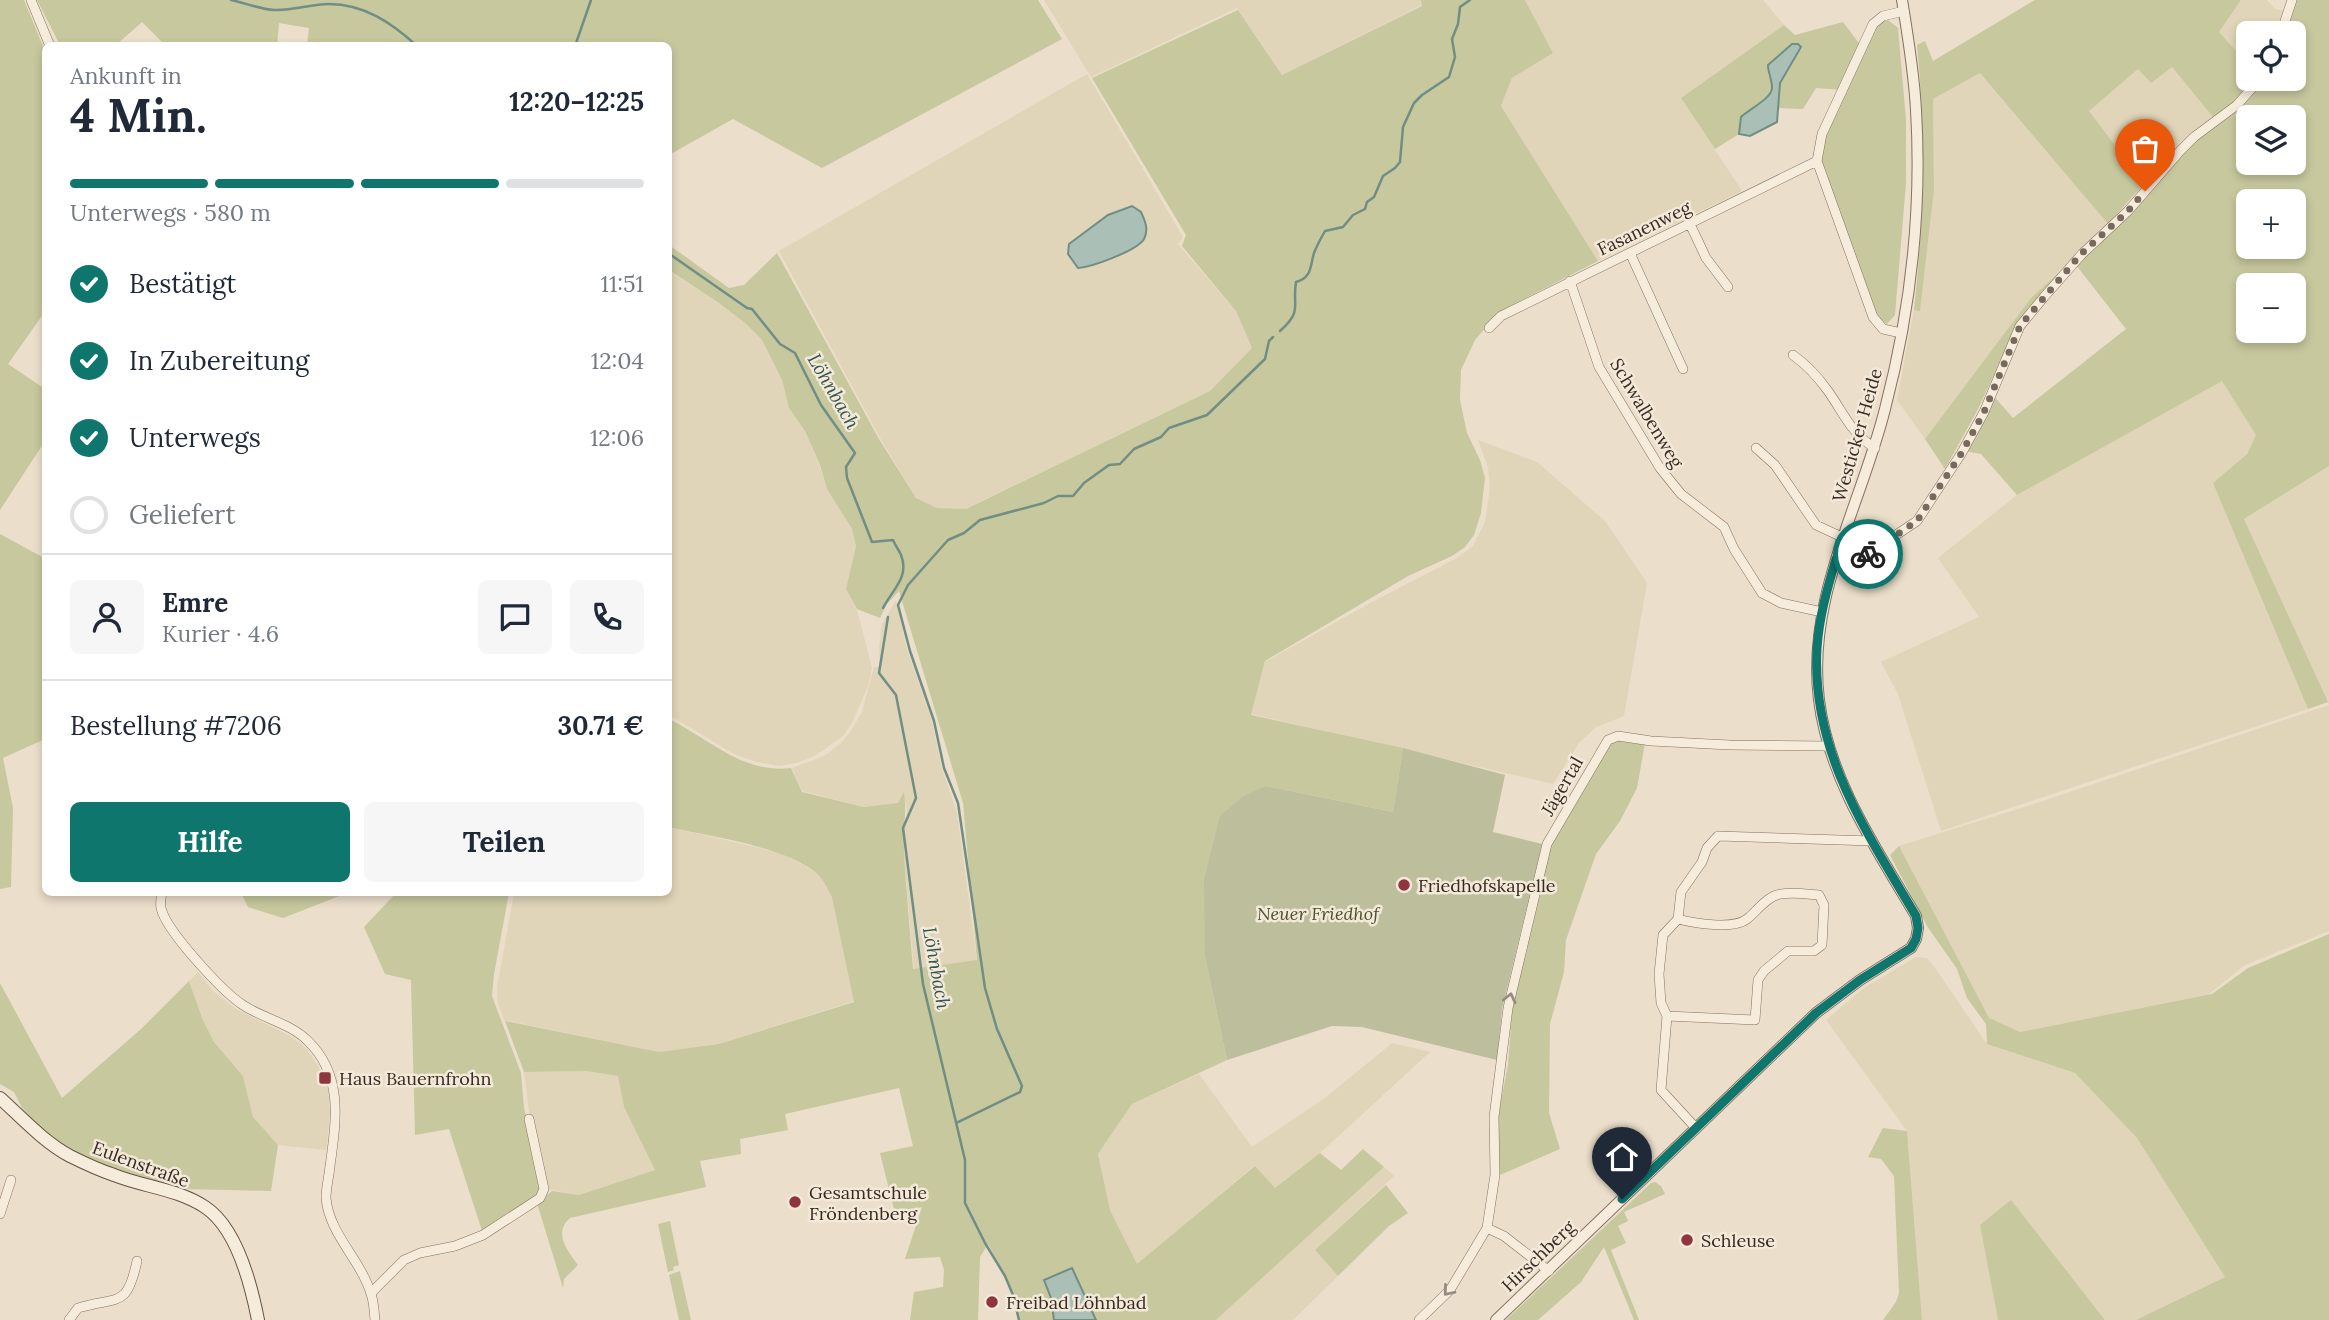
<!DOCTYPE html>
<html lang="de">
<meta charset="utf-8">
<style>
:root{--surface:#fff;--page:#f6f6f7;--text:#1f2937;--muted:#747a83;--line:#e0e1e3;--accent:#0f766e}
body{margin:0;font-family:Lora,serif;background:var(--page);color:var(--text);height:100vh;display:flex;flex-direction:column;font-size:26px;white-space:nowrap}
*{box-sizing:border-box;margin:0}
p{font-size:23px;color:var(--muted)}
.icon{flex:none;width:38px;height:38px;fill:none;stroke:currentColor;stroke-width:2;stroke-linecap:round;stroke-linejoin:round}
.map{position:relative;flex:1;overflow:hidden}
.side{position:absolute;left:42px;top:42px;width:630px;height:854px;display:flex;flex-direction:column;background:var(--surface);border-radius:10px;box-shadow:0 4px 10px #0003}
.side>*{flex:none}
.fabs{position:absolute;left:2236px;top:21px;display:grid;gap:14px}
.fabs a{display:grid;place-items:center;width:70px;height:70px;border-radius:10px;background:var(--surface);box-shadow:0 4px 10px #0003;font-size:35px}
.pin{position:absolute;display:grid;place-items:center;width:60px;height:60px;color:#fff;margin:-72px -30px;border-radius:50% 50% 50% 0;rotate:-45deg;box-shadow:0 0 7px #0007}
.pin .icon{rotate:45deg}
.courier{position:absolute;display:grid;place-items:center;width:70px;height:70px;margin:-35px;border:5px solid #0f766e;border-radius:50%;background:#fff;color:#222;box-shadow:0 2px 9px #0007}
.head em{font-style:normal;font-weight:700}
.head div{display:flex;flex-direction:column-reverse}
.head{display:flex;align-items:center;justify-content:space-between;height:119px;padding:0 28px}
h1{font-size:46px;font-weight:700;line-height:52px}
.bar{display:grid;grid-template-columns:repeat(4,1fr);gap:10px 7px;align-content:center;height:84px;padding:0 28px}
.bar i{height:9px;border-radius:5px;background:var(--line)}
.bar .selected{background:var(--accent)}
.bar p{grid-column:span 4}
.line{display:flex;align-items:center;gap:18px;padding:0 28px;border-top:2px solid var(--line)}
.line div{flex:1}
.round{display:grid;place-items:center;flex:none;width:74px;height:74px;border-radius:10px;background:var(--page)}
ol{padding:0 28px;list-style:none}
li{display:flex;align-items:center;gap:21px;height:77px}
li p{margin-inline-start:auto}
li .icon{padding:7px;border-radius:50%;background:var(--accent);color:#fff;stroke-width:4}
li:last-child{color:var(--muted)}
li i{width:38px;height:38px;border:4px solid var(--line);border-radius:50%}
.button{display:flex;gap:14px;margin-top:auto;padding:14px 28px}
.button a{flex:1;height:80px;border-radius:10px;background:var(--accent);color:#fff;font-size:28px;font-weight:700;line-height:80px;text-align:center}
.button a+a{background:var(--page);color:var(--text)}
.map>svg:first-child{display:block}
.farmland{fill:#e0d5b8}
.green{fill:#c7c89e;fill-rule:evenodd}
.cemetery{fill:#bdbe9c}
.water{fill:#aac0b7;stroke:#718e84;stroke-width:2}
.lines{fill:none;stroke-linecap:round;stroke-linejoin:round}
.stream{stroke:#718e84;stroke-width:2.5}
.minor-casing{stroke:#867060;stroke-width:10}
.tertiary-casing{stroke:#867060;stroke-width:12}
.secondary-casing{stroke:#685243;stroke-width:14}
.minor{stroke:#f6ecdc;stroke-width:9}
.tertiary{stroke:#f6ecdc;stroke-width:10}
.secondary{stroke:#f6ecdc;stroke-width:12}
.oneway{stroke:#978b7f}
.done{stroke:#77695d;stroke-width:7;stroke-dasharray:0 12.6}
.route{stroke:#0f766e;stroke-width:9}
.poi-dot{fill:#8f353f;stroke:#f3e9d9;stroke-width:2.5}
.labels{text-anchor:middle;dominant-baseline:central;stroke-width:5;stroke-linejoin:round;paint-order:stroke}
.street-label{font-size:18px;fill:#382a22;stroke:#f3e9d9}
.poi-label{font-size:18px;fill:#382a22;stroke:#f3e9d9;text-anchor:start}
.park-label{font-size:18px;font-style:italic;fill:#4c522a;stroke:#f3e9d9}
.water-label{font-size:19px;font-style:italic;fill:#335650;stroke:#f3e9d9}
</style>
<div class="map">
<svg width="2329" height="1320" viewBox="0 0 2329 1320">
<rect width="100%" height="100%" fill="#ebdeca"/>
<path class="farmland" d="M1044 0H1421L1422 5 1282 75 1237 8 1091 77Z
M1525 0H1763L1784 25 1681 98 1742 191 1598 261 1501 106 1512 78 1553 53Z
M2241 0H2267L2275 9 2284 11 2276 33H2249V65L2219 32Z
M2172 67 2213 117 2144 184 2088 111 2138 69Z
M1980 73 2108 224 2031 298 1925 439 1897 400 1914 310H1920L1934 190 1933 99Z
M1087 74 1183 237 1178 244 1236 311 1252 348 1210 391 965 509 937 508 916 498 880 438 779 251Z
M668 270 719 303 745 323 762 340 782 380 789 408 805 431 819 464 827 489 852 529 856 546 846 589 857 610 872 668 868 686 852 723 843 736 818 754 800 762 780 766 756 762 734 754 669 715Z
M2222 380 2256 435 2247 454 2213 483 2308 709 1941 831 1898 694 1881 662 1979 617 1938 558 2017 495Z
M1478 440 1537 462 1605 521 1647 583 1624 716 1596 727 1579 743 1553 784 1251 714 1265 662 1372 602 1457 558 1473 546 1485 522 1490 488 1488 467Z
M2329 466V931L2245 965 2208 995 2020 1032 1989 1019 1899 846 2037 803 2329 705 2244 519Z
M896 600 906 646 932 722 942 769 957 813 977 961 914 969 904 856 903 835 907 811 904 793 898 803 864 807 802 791 792 768 824 756 841 743 851 731 862 712 874 667H880L879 649 882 624Z
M669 827 781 853 816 872 826 884 832 899 854 1001 719 1044 659 1052 504 1020 498 1003 497 988 514 893 668 892Z
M1916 957 1927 958 1933 965 1987 1044 2075 1073 2137 1138 2225 1277 2136 1320H2105L2011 1201 1980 1225 1998 1320H1922L1907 1131 1826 1020 1864 988Z
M198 972 213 991 236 1009 290 1036 306 1048 318 1066 328 1090 330 1113 326 1150 278 1145 253 1117 243 1076 214 1042 202 1018 189 981Z
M1392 1043 1430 1052 1320 1153 1275 1188 1254 1166 1137 1265 1110 1210 1098 1154 1132 1104 1199 1074 1252 1147 1325 1098Z
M586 1071 618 1076 624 1107 655 1170 579 1195 546 1189 530 1119 524 1072Z
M1384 1167 1394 1176 1315 1250 1338 1276 1293 1320H1216Z"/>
<path class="green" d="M0 0H24L45 51 46 310 8 364 45 389V441L0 510Z
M37 0H1038L1062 39 822 168 733 119 669 155 668 46 307 45 309 28 279 23 277 45 166 46 142 22 116 45H60Z
M1421 0H1525L1553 53 1512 78 1501 106 1598 261 1499 312 1475 340 1461 370 1460 400 1467 433 1480 460 1485 478 1481 513 1474 535 1465 547 1452 556 1408 576 1265 661 1251 715 1403 748 1393 812 1266 786 1205 957 1227 1060 1132 1104 1098 1154 1110 1210 1137 1264 1255 1166 1275 1188 1320 1153 1341 1170 1363 1149 1384 1167 1216 1320H1018L1009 1283 988 1244 980 1257 978 1320H910L914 1292 943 1287 944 1270 940 1257 905 1259 922 1207 895 1213 880 1153 913 1146 899 1088 785 1114 788 1130 740 1139 741 1154 700 1161 706 1187 570 1218C553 1233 567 1250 578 1265L564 1279 563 1288 537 1203 552 1191 579 1195 655 1170 624 1107 618 1076 586 1071 524 1072 505 1021 659 1052 719 1044 854 1002 832 898C828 889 823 878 814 871 778 845 712 837 669 827V719C710 739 742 774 791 768L802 792 864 807 898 803 904 792C907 812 903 831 904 852 906 891 910 930 913 969L977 960 963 803 899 591 887 604 880 618 857 609 846 589 856 546 852 529 827 489 820 465 805 431 789 408 782 380 762 340 745 323 719 303 669 270V245L729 288 744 285 777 253 879 439 916 498 937 508 966 509 1210 391 1252 348 1236 311 1182 246 1186 235 1092 78 1238 10 1282 75 1422 6Z
M2035 0H2241L2219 32 2249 65V79H2256L2232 104 2213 117 2172 67 2151 83 2138 69 2089 111 2144 184 2108 224 1980 73 1933 99 1934 190 1920 311 1914 310C1924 220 1926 135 1917 45L1925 41 1933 61Z
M2296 0H2329V466L2244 519 2328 702 2308 709 2213 483 2247 454 2256 435 2222 381 2017 495 1981 454 1964 451 1992 394 2013 418 2126 329 2076 265 2183 151 2239 108 2266 79H2294V33H2287ZM2249 117H2294V163H2249ZM2249 201H2294V247H2249ZM2249 285H2294V331H2249Z
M1888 20 1898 28 1906 120V183L1895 315 1887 324 1875 317 1819 161 1824 135 1877 23Z
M1843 22 1861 46 1842 90 1816 88 1803 109 1778 108 1780 83 1788 68 1768 74 1773 90C1763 110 1739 103 1739 134L1715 149 1681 98 1784 25 1795 35Z
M2071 261 2017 325 1977 411 1945 469 1925 439 2031 298Z
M0 534 46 559 45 739 3 758 13 808 11 887 0 889Z
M1618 739 1645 743 1637 788 1620 821 1596 854 1566 940 1564 972 1550 1024 1549 1113 1560 1149 1500 1175 1497 1122 1508 1065 1513 1000 1551 844 1599 758 1612 742Z
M1899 846 1989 1018 2020 1032 2212 994 2248 968 2329 934V1320H2136L2225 1277 2137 1138 2075 1073 1987 1044 1986 1024 1967 998 1957 969 1927 926 1890 855Z
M241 893H347L283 918 248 907Z
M396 893H509L494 974 492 996 521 1073 524 1108 543 1188 539 1195 483 1234 449 1129 415 1135 411 980 385 974 364 927Z
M189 981 202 1018 214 1042 243 1076 253 1117 278 1145 271 1191 184 1189 136 1177 89 1159 62 1145 42 1129 22 1108 14 1092 0 1084V983L62 1098 141 1029Z
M1883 1128 1907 1131 1922 1320H1883L1896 1302 1899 1293 1894 1176 1881 1159 1868 1157Z
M1655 1182 1661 1186 1665 1194 1624 1212 1628 1221 1618 1226 1626 1243 1611 1250 1639 1320H1634L1604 1247 1581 1282 1538 1320H1506L1651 1183Z
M1386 1185 1408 1213 1389 1226 1338 1276 1315 1250Z
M2011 1200 2105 1320H1998L1980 1225Z
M670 1221 679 1265 673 1267 674 1270 668 1272 658 1224Z
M680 1271 691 1320H679L669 1275Z"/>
<path class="cemetery" d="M1403 748 1505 775 1493 832 1542 844 1502 1009 1497 1060 1362 1027 1332 1026 1227 1060 1205 957 1204 880 1220 816 1242 797 1266 786 1393 812Z"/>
<path class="water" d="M1792 44H1798L1801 47 1780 83 1777 122 1750 136 1739 134 1741 117C1749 109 1773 98 1772 87 1772 80 1768 73 1768 65Z
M1132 206 1141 212C1145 221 1149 229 1144 239 1137 251 1091 267 1078 268L1068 254 1069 244 1108 215Z
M1072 1268 1096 1320H1054L1051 1298 1044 1280Z"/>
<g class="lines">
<path class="stream" d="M231 0C245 3 260 9 274 10 292 11 311 4 329 4 364 4 392 23 417 46
M575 46 591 0
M668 253 747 308 752 309 780 344 795 353 821 405 855 453 846 467 847 478 872 542 893 540C895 545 899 550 901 555 910 577 892 590 883 608
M1280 331C1303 311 1292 306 1296 282 1312 278 1310 266 1314 253 1317 245 1321 238 1325 231L1343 227 1353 215 1365 209 1367 202 1374 197 1383 176 1395 168 1400 162 1403 127 1414 103 1422 95 1449 77 1455 57 1452 39 1458 24 1460 7 1470 0
M888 617 879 673 896 695 916 798 903 828 923 984 965 1160V1203L985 1243 1005 1276 1013 1295 1019 1320
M956 1123 1020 1092 1022 1086 997 1029 985 988 958 803 944 768 934 721 910 651 898 605 908 585 948 540 964 533 980 520 1044 503 1058 496H1073L1084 483 1109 465 1120 464 1134 449 1161 437 1169 428 1207 415 1265 359 1269 341 1273 337"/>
<g class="minor-casing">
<path id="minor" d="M31 0 50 46
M2281 33 2292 0
M1690 224 1706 258 1728 287
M1630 253 1683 369
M1570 281 1599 367 1660 468 1681 494 1724 527 1734 549 1762 593 1781 603 1822 612
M1489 328 1501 316 1817 161
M1901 333 1883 329 1873 317 1817 161 1822 134 1873 24 1883 16 1904 11
M1793 355C1807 365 1818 377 1828 391 1843 412 1852 435 1875 448
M1756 448 1775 465 1816 525 1844 538
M1836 560 1847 562 1857 561 1917 521 1961 454 1984 412 2020 326 2044 297 2082 254 2128 211 2180 151 2194 137 2237 105 2260 79
M162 892C161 897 160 903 161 908 166 931 223 992 243 1005 264 1019 290 1023 308 1041 344 1076 336 1122 330 1166 329 1177 326 1188 326 1198 329 1234 361 1260 371 1294 374 1302 374 1311 375 1320
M1667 1016 1755 1020 1758 980 1764 971 1788 951H1814L1822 945 1824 905 1819 895C1807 894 1793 892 1781 894 1767 896 1757 911 1747 919 1733 930 1693 923 1678 919
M1695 1127 1661 1090 1667 1016 1661 1003 1659 974 1663 935 1678 919 1681 892 1702 862 1707 848 1718 836 1872 841
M0 1214 11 1180
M1487 1228 1504 1236 1549 1271
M371 1293 404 1260 420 1253 455 1246 483 1235 540 1198 544 1189 529 1119
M69 1320 78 1308C118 1296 127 1309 137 1261
M1419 1320 1450 1290 1487 1228 1495 1175 1494 1117 1508 1008 1547 844 1608 740 1618 736 1651 741 1730 745 1828 746"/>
</g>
<g class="tertiary-casing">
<path id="tertiary" d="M1496 1320 1816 1013 1860 980 1911 948 1916 939 1918 928 1916 916C1876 848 1829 780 1819 700 1806 598 1861 505 1885 409 1910 313 1922 209 1916 110 1914 73 1908 36 1902 0"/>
</g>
<g class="secondary-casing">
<path id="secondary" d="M0 1098C22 1118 44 1142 70 1156 84 1163 99 1170 114 1175 144 1187 178 1189 205 1207 237 1228 251 1284 258 1320"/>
</g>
<use href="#minor" class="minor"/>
<use href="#tertiary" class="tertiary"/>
<use href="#secondary" class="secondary"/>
</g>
<defs><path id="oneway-chevron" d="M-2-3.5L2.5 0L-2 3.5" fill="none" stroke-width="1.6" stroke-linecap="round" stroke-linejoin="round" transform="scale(1.75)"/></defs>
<g class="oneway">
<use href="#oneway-chevron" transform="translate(1510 998) rotate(-77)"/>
<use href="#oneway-chevron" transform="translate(1448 1291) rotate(130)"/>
</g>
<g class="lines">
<path class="done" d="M1868 554 1917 521 1961 454 1984 412 2020 326 2081 254 2128 211 2145 191"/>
<path class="route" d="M1622 1199 1816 1013 1860 980 1911 948 1916 939 1918 928 1916 916C1866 831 1811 751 1817 648 1819 618 1827 589 1836 559 1850 563 1857 561 1868 554"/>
</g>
<g class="poi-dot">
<circle cx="1404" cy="885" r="7"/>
<rect x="318" y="1071" width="14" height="14" rx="3.5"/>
<circle cx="795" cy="1202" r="7"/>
<circle cx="1687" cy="1240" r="7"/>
<circle cx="992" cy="1302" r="7"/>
</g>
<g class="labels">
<g class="street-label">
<text transform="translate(1644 228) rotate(-26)">Fasanenweg</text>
<text transform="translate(1647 413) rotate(59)">Schwalbenweg</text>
<text transform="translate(1857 435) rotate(-74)">Westicker Heide</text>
<text transform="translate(1562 786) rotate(-60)">Jägertal</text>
<text transform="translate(141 1164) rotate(20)">Eulenstraße</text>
<text transform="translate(1538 1256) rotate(-44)">Hirschberg</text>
</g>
<g class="poi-label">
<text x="1418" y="885">Friedhofskapelle</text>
<text x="339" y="1078">Haus Bauernfrohn</text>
<text x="809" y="1192">Gesamtschule<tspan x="809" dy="21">Fröndenberg</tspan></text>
<text x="1701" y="1240">Schleuse</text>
<text x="1006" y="1302">Freibad Löhnbad</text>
</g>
<g class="park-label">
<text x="1318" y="913">Neuer Friedhof</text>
</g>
<g class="water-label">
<text transform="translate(834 391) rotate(60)">Löhnbach</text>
<text transform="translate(937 968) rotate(80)">Löhnbach</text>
</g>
</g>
</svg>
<div class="fabs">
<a><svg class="icon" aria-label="locate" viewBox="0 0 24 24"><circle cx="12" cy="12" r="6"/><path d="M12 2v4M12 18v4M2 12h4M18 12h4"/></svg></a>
<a><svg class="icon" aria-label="layers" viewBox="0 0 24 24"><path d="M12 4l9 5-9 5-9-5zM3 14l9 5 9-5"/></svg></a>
<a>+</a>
<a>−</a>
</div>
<div class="pin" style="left:2145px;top:191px;background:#ea580c"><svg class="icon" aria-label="bag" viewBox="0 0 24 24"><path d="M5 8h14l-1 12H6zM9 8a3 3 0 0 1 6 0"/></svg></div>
<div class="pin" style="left:1622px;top:1199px;background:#1f2937"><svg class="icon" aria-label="home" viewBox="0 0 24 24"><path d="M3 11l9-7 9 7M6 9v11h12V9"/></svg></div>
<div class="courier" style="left:1868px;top:554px"><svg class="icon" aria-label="bike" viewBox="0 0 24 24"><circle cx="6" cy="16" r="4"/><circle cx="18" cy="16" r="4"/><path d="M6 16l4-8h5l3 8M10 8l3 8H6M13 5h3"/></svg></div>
<section class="side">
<div class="head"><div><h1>4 Min.</h1><p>Ankunft in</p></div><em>12:20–12:25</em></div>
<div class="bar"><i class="selected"></i><i class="selected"></i><i class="selected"></i><i></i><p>Unterwegs · 580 m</p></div>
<ol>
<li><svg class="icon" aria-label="check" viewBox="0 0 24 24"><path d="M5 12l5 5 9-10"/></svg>Bestätigt<p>11:51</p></li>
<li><svg class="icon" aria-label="check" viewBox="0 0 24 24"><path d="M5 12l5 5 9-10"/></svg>In Zubereitung<p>12:04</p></li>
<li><svg class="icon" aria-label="check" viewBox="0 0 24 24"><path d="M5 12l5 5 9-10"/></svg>Unterwegs<p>12:06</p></li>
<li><i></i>Geliefert</li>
</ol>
<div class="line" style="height:126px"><a class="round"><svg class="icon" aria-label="person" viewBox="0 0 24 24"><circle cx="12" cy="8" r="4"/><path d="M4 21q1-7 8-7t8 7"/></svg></a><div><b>Emre</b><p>Kurier · 4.6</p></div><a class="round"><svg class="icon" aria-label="chat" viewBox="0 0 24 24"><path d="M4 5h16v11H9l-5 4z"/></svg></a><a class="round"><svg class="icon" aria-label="phone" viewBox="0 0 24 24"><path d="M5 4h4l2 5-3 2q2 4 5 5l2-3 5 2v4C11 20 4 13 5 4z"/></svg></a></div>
<div class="line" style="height:91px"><div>Bestellung #7206</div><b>30.71 €</b></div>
<div class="button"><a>Hilfe</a><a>Teilen</a></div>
</section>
</div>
